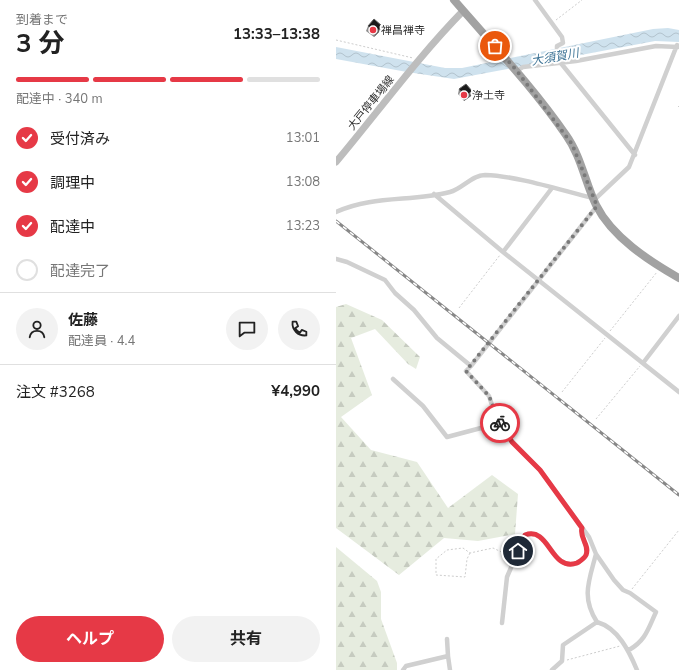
<!DOCTYPE html>
<html lang="ja">
<meta charset="utf-8">
<style>
:root{--surface:#fff;--page:#f2f2f2;--text:#222;--muted:#767676;--line:#e0e0e0;--accent:#e63946}
body{margin:0;font-family:"Nunito Sans","Noto Sans JP",sans-serif;background:var(--page);color:var(--text);height:100vh;display:flex;flex-direction:column;font-size:15px;white-space:nowrap}
*{box-sizing:border-box;margin:0}
p{font-size:13px;color:var(--muted)}
.icon{flex:none;width:22px;height:22px;fill:none;stroke:currentColor;stroke-width:2;stroke-linecap:round;stroke-linejoin:round}
.map{position:relative;flex:1;overflow:hidden}
.details{display:flex;flex-direction:column;background:var(--surface);width:336px}
.details>*{flex:none}
.pin{position:absolute;display:grid;place-items:center;width:34px;height:34px;color:#fff;margin:-17px;border:2px solid #fff;border-radius:50%;box-shadow:0 1px 4px #0007}
.courier{position:absolute;display:grid;place-items:center;width:40px;height:40px;margin:-20px;border:3px solid #e63946;border-radius:50%;background:#fff;color:#222;box-shadow:0 1px 5px #0007}
.headline em{font-style:normal;font-weight:700}
.headline div{display:flex;flex-direction:column-reverse}
.headline{display:flex;align-items:center;justify-content:space-between;height:68px;padding:0 16px}
h1{font-size:26px;font-weight:700;line-height:30px}
.bar{display:grid;grid-template-columns:repeat(4,1fr);gap:6px 4px;align-content:center;height:48px;padding:0 16px}
.bar i{height:5px;border-radius:3px;background:var(--line)}
.bar .current{background:var(--accent)}
.bar p{grid-column:span 4}
.line{display:flex;align-items:center;gap:10px;padding:0 16px;border-top:1px solid var(--line)}
.line div{flex:1}
.round{display:grid;place-items:center;flex:none;width:42px;height:42px;border-radius:21px;background:var(--page)}
ol{padding:0 16px;list-style:none}
li{display:flex;align-items:center;gap:12px;height:44px}
li p{margin-inline-start:auto}
li .icon{padding:4px;border-radius:50%;background:var(--accent);color:#fff;stroke-width:4}
li:last-child{color:var(--muted)}
li i{width:22px;height:22px;border:2px solid var(--line);border-radius:50%}
.action{display:flex;gap:8px;margin-top:auto;padding:8px 16px}
.action a{flex:1;height:46px;border-radius:24px;background:var(--accent);color:#fff;font-size:16px;font-weight:700;line-height:46px;text-align:center}
.action a+a{background:var(--page);color:var(--text)}
main{display:flex;flex:1;min-height:0}
.map>svg:first-child{display:block}
.forest{fill:url(#forest-firs)}
.water{fill:url(#water-waves)}
.lines{fill:none;stroke-linecap:round;stroke-linejoin:round}
.path{stroke:#cdcdcd;stroke-width:1;stroke-dasharray:2 2;stroke-linecap:butt}
.minor{stroke:#d0d0d0;stroke-width:4.5}
.secondary{stroke:#bdbdbd;stroke-width:7}
.trunk{stroke:#a2a2a2;stroke-width:8}
.rail-casing{stroke:#888;stroke-width:3}
.rail{stroke:#fff;stroke-width:1.5;stroke-dasharray:4.5;stroke-linecap:butt}
.wall{fill:#8c8c8c}
.shaded-wall{fill:#5f5f5f}
.building{fill:#1a1a1a;stroke:#5f5f5f}
.done{stroke:#7a7a7a;stroke-width:4;stroke-dasharray:0 7.2}
.route{stroke:#e63946;stroke-width:5}
.poi-dot{fill:#e63946;stroke:#fff;stroke-width:1.5}
.labels{text-anchor:middle;dominant-baseline:central;stroke-width:4;stroke-linejoin:round;paint-order:stroke}
.poi-label{font-size:11px;fill:#333;stroke:#fff;text-anchor:start}
.street-label{font-size:11px;fill:#333;stroke:#fff}
.water-label{font-size:12px;font-style:italic;fill:#3f7597;stroke:#fff}
</style>
<main>
<section class="details">
<div class="headline"><div><h1>3 分</h1><p>到着まで</p></div><em>13:33–13:38</em></div>
<div class="bar"><i class="current"></i><i class="current"></i><i class="current"></i><i></i><p>配達中 · 340 m</p></div>
<ol>
<li><svg class="icon" aria-label="check" viewBox="0 0 24 24"><path d="M5 12l5 5 9-10"/></svg>受付済み<p>13:01</p></li>
<li><svg class="icon" aria-label="check" viewBox="0 0 24 24"><path d="M5 12l5 5 9-10"/></svg>調理中<p>13:08</p></li>
<li><svg class="icon" aria-label="check" viewBox="0 0 24 24"><path d="M5 12l5 5 9-10"/></svg>配達中<p>13:23</p></li>
<li><i></i>配達完了</li>
</ol>
<div class="line" style="height:72px"><a class="round"><svg class="icon" aria-label="person" viewBox="0 0 24 24"><circle cx="12" cy="8" r="4"/><path d="M4 21q1-7 8-7t8 7"/></svg></a><div><b>佐藤</b><p>配達員 · 4.4</p></div><a class="round"><svg class="icon" aria-label="chat" viewBox="0 0 24 24"><path d="M4 5h16v11H9l-5 4z"/></svg></a><a class="round"><svg class="icon" aria-label="phone" viewBox="0 0 24 24"><path d="M5 4h4l2 5-3 2q2 4 5 5l2-3 5 2v4C11 20 4 13 5 4z"/></svg></a></div>
<div class="line" style="height:52px"><div>注文 #3268</div><b>¥4,990</b></div>
<div class="action"><a>ヘルプ</a><a>共有</a></div>
</section>
<div class="map">
<svg width="343" height="670" viewBox="0 0 343 670">
<defs>
<pattern id="forest-firs" width="22" height="20" patternUnits="userSpaceOnUse"><rect width="22" height="20" fill="#e6ecdf"/><path d="M5 1l3.5 6h-7zM16 11l3.5 6h-7z" fill="#c6cbc0"/></pattern>
<pattern id="water-waves" width="16" height="10" patternUnits="userSpaceOnUse"><rect width="16" height="10" fill="#cfe2ee"/><path d="M0 5q4-4 8 0t8 0" fill="none" stroke="#b2c2cd"/></pattern>
</defs>
<rect width="100%" height="100%" fill="#fff"/>
<path class="forest" d="M10 304 46 320 84 357 80 369 72 364 39 329 15 338 36 395 5 417 35 450 81 462 112 508 156 475 182 494 179 534 142 541 108 538 63 575 0 528V307Z
M0 547 41 581 45 592V619L61 663V670H0Z"/>
<path class="water" d="M332 28 343 30V42L319 41 118 79 71 72 0 59V47L109 68H126L317 29Z"/>
<g class="lines">
<path class="path" d="M220 20 246 0
M0 40 77 58
M342 106 343 107
M123 308 164 255
M274 331 321 272
M226 392 269 338
M260 419 304 366
M134 553 131 559 129 577 100 575V559L111 550 127 548 134 553 157 548 174 556
M296 589 343 530
M231 660 284 646"/>
<path class="minor" d="M199 0 226 37 227 43 221 46V49
M224 62 299 155
M181 71 187 67 240 61 320 46 342 47
M98 194 167 252 343 392
M258 200 293 167 341 45
M0 212C37 195 76 202 114 192 126 189 136 175 149 175 182 176 224 190 257 198
M167 252 216 188
M0 259 11 262 49 280 59 293 78 310 101 338 135 366 261 206
M307 363 343 316
M135 366 130 371 153 396 160 417 171 436 204 470 253 537 260 554 278 580 287 590 294 593 320 612C312 629 310 640 293 650
M57 379 87 406 111 437 145 428 160 417
M260 554C253 581 245 597 261 622 282 628 293 651 301 670
M166 623 171 577 189 535C215 526 214 572 241 563 244 561 248 559 250 555 254 545 243 538 246 528
M111 639 112 656
M67 670 70 666 112 656 114 670
M216 670 226 661 227 645 261 622"/>
<path class="secondary" d="M0 162C42 112 81 58 127 11"/>
<path class="trunk" d="M118 0C156 44 197 87 230 135 245 156 249 182 260 205 276 237 313 261 343 278"/>
<g class="rail-casing">
<path id="rail" d="M0 221 343 495"/>
</g>
<use href="#rail" class="rail"/>
</g>
<path class="wall" d="M32 26 45 30 38 37 30 31Z
M123 89 135 96 128 101 122 94Z"/>
<path class="shaded-wall" d="M46 26 45 30 38 37 40 33Z
M136 91 135 96 128 101 129 97Z"/>
<path class="building" d="M38 19 46 26 40 33 32 26Z
M130 84 136 91 129 97 123 89Z"/>
<g class="lines">
<path class="done" d="M159 46 181 71 236 144 261 206 130 371 153 396 164 423"/>
<path class="route" d="M164 423 176 442 204 470 246 528C243 538 254 545 250 555 248 559 244 561 241 563 214 572 214 526 189 535L182 551"/>
</g>
<g class="poi-dot">
<circle cx="37" cy="30" r="4"/>
<circle cx="128" cy="95" r="4"/>
</g>
<g class="labels">
<g class="poi-label">
<text x="45" y="30">禅昌禅寺</text>
<text x="136" y="95">浄土寺</text>
</g>
<g class="street-label">
<text transform="translate(35 103) rotate(-51)">大戸停車場線</text>
</g>
<g class="water-label">
<text transform="translate(219 57) rotate(-10)">大須賀川</text>
</g>
</g>
</svg>
<div class="pin" style="left:159px;top:46px;background:#ea580c"><svg class="icon" aria-label="bag" viewBox="0 0 24 24"><path d="M5 8h14l-1 12H6zM9 8a3 3 0 0 1 6 0"/></svg></div>
<div class="pin" style="left:182px;top:551px;background:#1f2937"><svg class="icon" aria-label="home" viewBox="0 0 24 24"><path d="M3 11l9-7 9 7M6 9v11h12V9"/></svg></div>
<div class="courier" style="left:164px;top:423px"><svg class="icon" aria-label="bike" viewBox="0 0 24 24"><circle cx="6" cy="16" r="4"/><circle cx="18" cy="16" r="4"/><path d="M6 16l4-8h5l3 8M10 8l3 8H6M13 5h3"/></svg></div>
</div>
</main>
